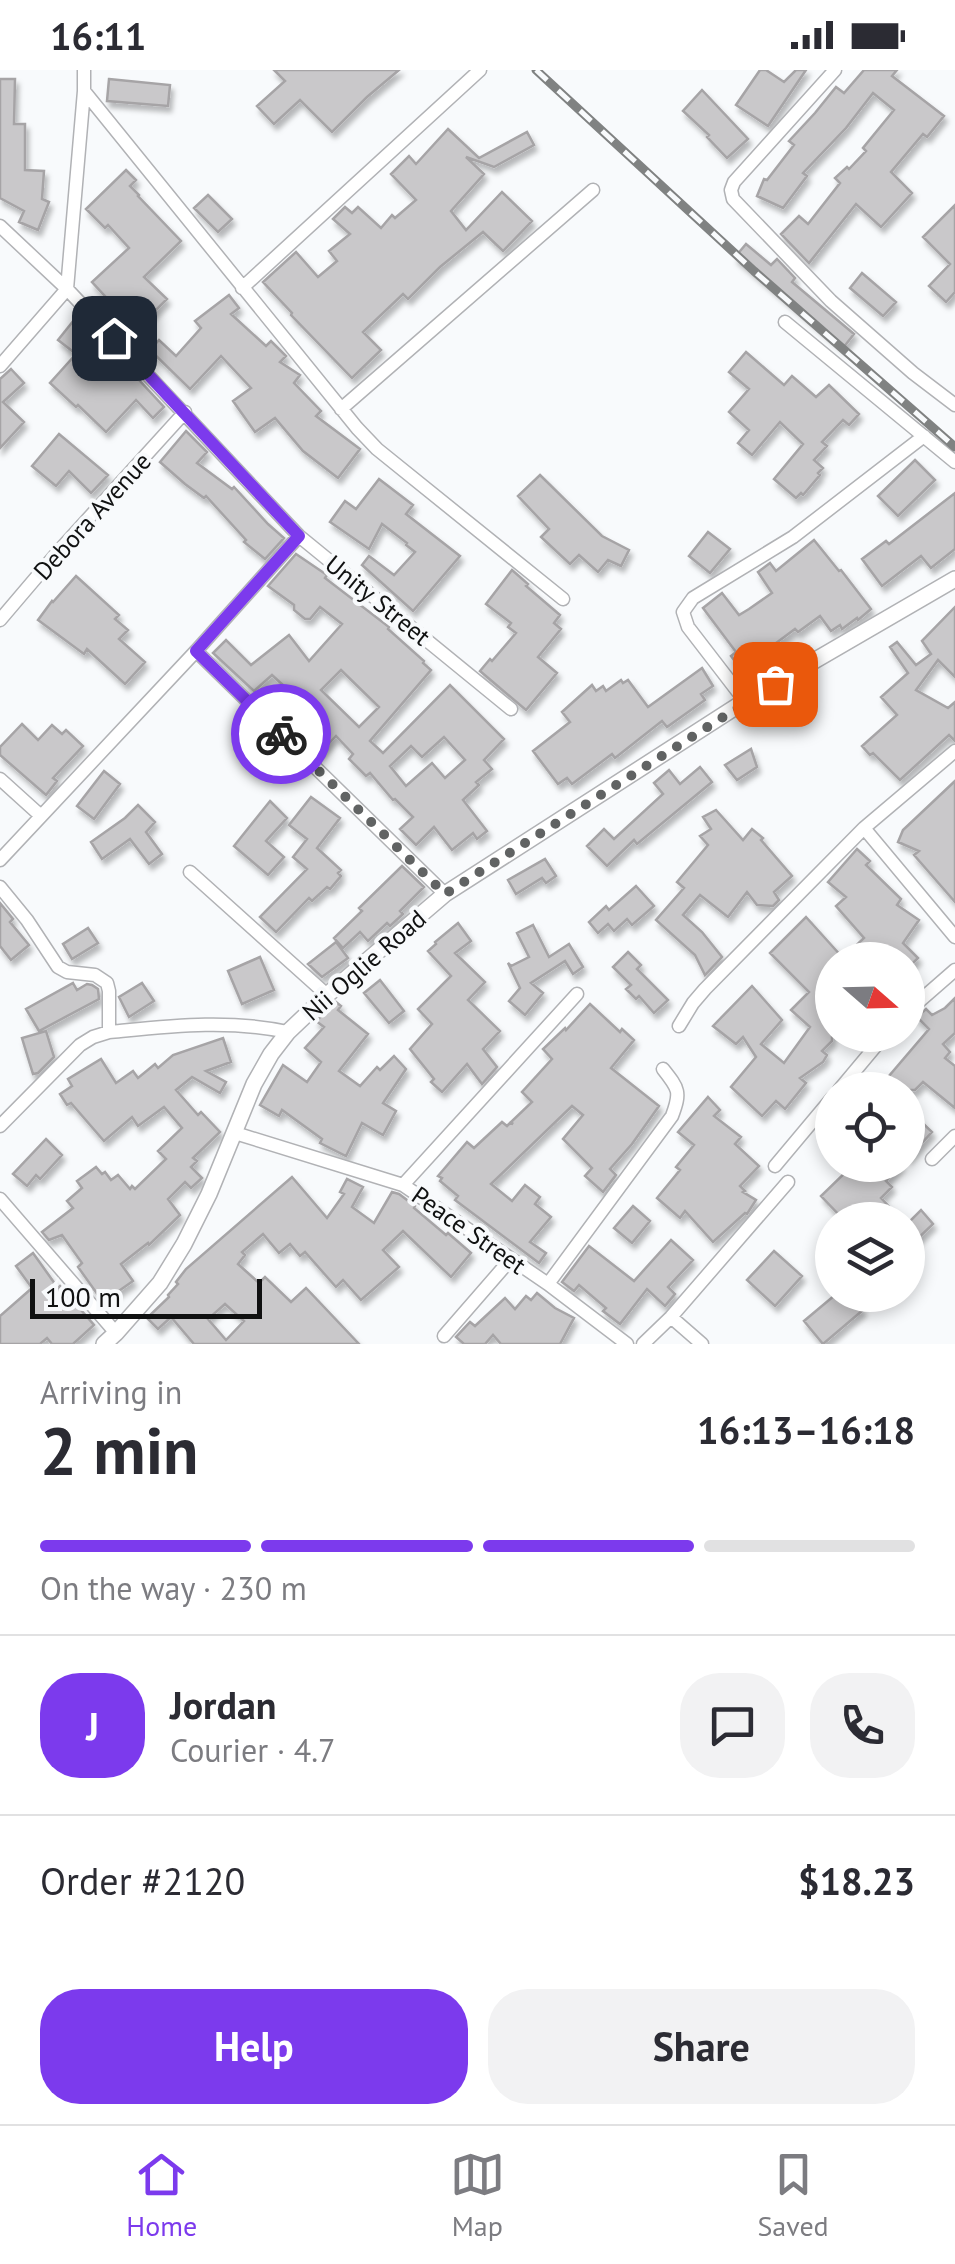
<!DOCTYPE html>
<meta charset="utf-8">
<style>
:root{--surface:#fff;--page:#f2f2f3;--text:#2b2b33;--muted:#7c7c81;--line:#e1e1e2;--accent:#7c3aed}
body{margin:0;font-family:"PT Sans",sans-serif;background:var(--page);color:var(--text);height:100vh;display:flex;flex-direction:column;font-size:38px;white-space:nowrap}
*{box-sizing:border-box;margin:0}
p{font-size:32px;color:var(--muted)}
.icon{flex:none;width:55px;height:55px;fill:none;stroke:currentColor;stroke-width:2;stroke-linecap:round;stroke-linejoin:round}
.map{position:relative;height:1274px;overflow:hidden}
.sheet{display:flex;flex-direction:column;background:var(--surface);flex:1}
.sheet>*{flex:none}
.needle{width:65px;rotate:110deg}
.controls{position:absolute;left:815px;top:872px;display:grid;gap:20px}
.controls a{display:grid;place-items:center;width:110px;height:110px;border-radius:50%;background:var(--surface);box-shadow:0 5px 15px #0003;font-size:50px}
.scale{position:absolute;left:30px;bottom:25px;width:232px;box-sizing:border-box;padding-left:10px;border:5px solid #101111;border-top:0;font-size:28px;line-height:35px;white-space:nowrap;color:#101111;-webkit-text-stroke:8px #f8fafc;paint-order:stroke}
.pin{position:absolute;display:grid;place-items:center;width:85px;height:85px;color:#fff;margin:-42px;border-radius:20px;box-shadow:0 5px 15px #0006}
.courier{position:absolute;display:grid;place-items:center;width:100px;height:100px;margin:-50px;border:8px solid #7c3aed;border-radius:50%;background:#fff;color:#222;box-shadow:0 2px 12px #0007}
.summary em{font-style:normal;font-weight:800}
.summary div{display:flex;flex-direction:column-reverse}
.summary{display:flex;align-items:center;justify-content:space-between;height:170px;padding:0 40px}
h1{font-size:65px;font-weight:800;line-height:75px}
.bar{display:grid;grid-template-columns:repeat(4,1fr);gap:15px 10px;align-content:center;height:120px;padding:0 40px}
.bar i{height:12px;border-radius:8px;background:var(--line)}
.bar .current{background:var(--accent)}
.bar p{grid-column:span 4}
.line{display:flex;align-items:center;gap:25px;padding:0 40px;border-top:2px solid var(--line)}
.line div{flex:1}
.round{display:grid;place-items:center;flex:none;width:105px;height:105px;border-radius:40px;background:var(--page)}
.primary-button{display:flex;gap:20px;margin-top:auto;padding:20px 40px}
.primary-button a{flex:1;height:115px;border-radius:40px;background:var(--accent);color:#fff;font-size:40px;font-weight:800;line-height:115px;text-align:center}
.primary-button a+a{background:var(--page);color:var(--text)}
.status{display:flex;justify-content:space-between;align-items:center;height:70px;padding:0 50px;background:var(--surface);direction:ltr}
.status svg{height:28px;fill:currentColor}
.dock{display:flex;justify-content:space-around;align-items:center;height:140px;border-top:2px solid var(--line);background:var(--surface);font-size:28px;color:var(--muted)}
.dock a{display:grid;justify-items:center;gap:5px}
.dock .current{color:var(--accent)}
.map>svg:first-child{display:block}
.building{fill:#c9c8ca;stroke:#a6a4a6;stroke-width:2.5;fill-rule:evenodd;filter:url(#shadow)}
.lines{fill:none;stroke-linecap:round;stroke-linejoin:round}
.minor-casing{stroke:#b1b2b5;stroke-width:15}
.tertiary-casing{stroke:#b1b2b5;stroke-width:18}
.minor{stroke:#fff;stroke-width:12}
.tertiary{stroke:#fff;stroke-width:15}
.rail-casing{stroke:#808282;stroke-width:9}
.rail{stroke:#f8fafc;stroke-width:5;stroke-dasharray:15;stroke-linecap:butt}
.done{stroke:#616363;stroke-width:10;stroke-dasharray:0 18}
.route{stroke:#7c3aed;stroke-width:12}
.labels{text-anchor:middle;dominant-baseline:central;stroke-width:8;stroke-linejoin:round;paint-order:stroke}
.street-label{font-size:25px;fill:#101111;stroke:#f8fafc}
</style>
<div class="status"><b>16:11</b><svg viewBox="0 0 49 12"><path d="M0 12V9h3v3zM5 12V6h3v6zM10 12V3h3v9zM15 12V0h3v12zM26 1h20v11H26zM47 4h2v5h-2z"/></svg></div>
<div class="map">
<svg width="955" height="1274" viewBox="0 0 955 1274">
<defs>
<filter id="shadow"><feDropShadow dx="3" dy="5.5" stdDeviation="2.5" flood-color="#0004"/></filter>
</defs>
<rect width="100%" height="100%" fill="#f8fafc"/>
<path class="building" d="M274 0H399L367 27 332 62 300 30 274 54 257 36 285 11Z
M760 0H766L784 12 796 0H806L768 56 736 35Z
M864 0H897L892 6 944 46 927 67 923 64 891 102 912 123 881 157 856 134 809 193 781 164 799 146 808 154 840 113 835 108 847 97 849 99 866 81 863 78 894 40 873 23 846 58 803 103 807 106 783 138 757 126 764 109 767 110 794 75 789 71 815 43 836 17 844 23Z
M0 9H15L14 54H25V100L44 101 42 129 49 132 38 160 19 152 24 141 0 128Z
M109 9 170 15 168 36 107 31Z
M702 20 748 69 727 88 707 67 709 65 683 41Z
M448 59 479 88 527 62 534 75 494 97 466 87 484 104 451 141 466 160 502 122 532 151 503 181 483 162 440 197 408 229 403 224 363 262 381 280 352 308 291 245 292 243 263 212 296 182 318 207 337 191 329 181 350 164 333 149 345 137 352 143 358 137 381 158 392 145 395 148 416 130 391 104 409 86 416 94Z
M126 100 136 110 130 116 139 125 138 126 181 171 144 207 167 229 140 256 119 236 116 238 92 212 129 178 108 155 105 158 86 139Z
M208 125 232 149 218 162 194 138Z
M955 135V222L946 232 929 216 950 194 923 167Z
M746 174 771 195 777 189 795 208 792 212 854 264 843 278 735 187Z
M862 203 896 232 883 246 850 218Z
M229 225 239 238 231 244 266 276 271 271 286 286 280 292 300 305 294 313 321 341 316 346 360 379 338 408 303 381 275 348 255 362 233 331 251 318 221 286 190 319 150 280 159 270 176 286 201 258 195 251Z
M74 250 113 282 164 337 153 348 136 330 106 362 78 335 76 337 50 313 76 284 58 270Z
M746 282 784 315 792 306 816 327 829 315 859 344 849 355 843 350 822 372 827 376 814 390 823 398 818 403 820 405 803 425 801 423 796 428 774 409 803 374 780 352 752 385 738 373 749 360 729 342 749 319 729 302Z
M11 299 24 313 3 332 24 352 0 378V309Z
M186 361 207 382 197 393 232 419 234 417 268 454 284 468 265 489 244 472 246 470 206 426 204 428 185 414 160 392Z
M59 364 108 405 91 423 69 401 56 416 32 396Z
M915 390 935 410 898 446 878 426Z
M540 405 602 466 629 480 621 496 608 490 598 502 579 485 570 494 541 467 549 459 518 426Z
M379 409 413 435 406 444 460 486 413 541 362 495 369 486 394 505 415 482 406 475 407 473 382 454 369 479 330 452 345 431 356 439Z
M955 423V479L931 498 921 486 882 516 862 489 886 471 889 474Z
M708 462 730 479 710 503 689 486Z
M814 470 839 501 841 500 871 539 858 550 857 548 842 559 840 555 831 561 820 546 798 562 795 559 768 579 774 589 747 608 731 586 736 582 703 538 722 523 739 545 749 539 772 523 758 502 770 493 776 501Z
M296 484 327 505 325 508 389 557 388 559 424 591 423 593 431 600 370 671 383 683 450 615 504 669 484 690 492 699 476 712 479 715 463 730 487 761 477 769 473 763 452 780 434 757 416 775 400 759 413 747 395 729 393 730 370 703 366 706 349 689 353 684 336 666 320 683 302 665 319 648 272 605 254 621 213 583 226 570 251 595 289 565 309 591 342 554 320 537 310 549H305L294 540V535L268 516ZM341 600 379 637 359 657 321 620ZM444 667 465 690 445 708 432 693 406 716 390 696 411 676 422 687Z
M512 500 528 514 526 516 560 545 554 553 561 559 538 587 557 603 526 640 480 601 490 589 492 591 516 563 508 557 511 553 486 534Z
M76 506 119 545 115 549 128 560 119 569 145 592 125 614 87 579 84 584 38 550 52 531 53 532Z
M955 537V607L938 590 916 620 948 638 955 632V671L949 665 900 710 873 683 870 685 862 676 897 645 881 627 908 603 890 577 897 572 916 595 931 584 922 571Z
M702 598 713 616 701 624 705 630 667 657 662 651 615 688 612 684 572 714 567 708 558 714 533 681 570 652 562 642 592 615 596 621 603 616 606 621 621 610 623 613 628 610 648 637Z
M22 654 38 670 52 655 62 664 66 660 83 676 53 708 57 711 46 725 0 685V677Z
M751 679 757 697 737 710 725 695Z
M700 697 712 712 637 774 634 770 607 796 587 776 604 759 614 769 663 724 654 713 669 700 680 714Z
M104 701 120 714 94 749 77 736Z
M955 711V832L914 785 919 781 898 772 903 760Z
M311 727 340 748 317 778 341 800 338 803 341 806 330 819 327 817 312 831 309 828 276 862 260 847 307 799 293 787 307 769 289 755Z
M270 731 287 748 266 771 284 787 268 805 234 776Z
M138 735 155 752 146 762 162 784 149 794 130 769 102 789 91 772 125 748Z
M716 740 743 770 752 759 763 768 761 770 792 806 774 822 779 830 773 836 757 835 747 822 728 847 700 825 683 845 702 862 722 887 705 905 695 885 656 850 684 818 677 812 708 775 700 766 711 759 703 747Z
M857 779 870 791 866 795 901 829 897 835 919 850 903 873 918 888 910 896 908 890H903L890 878 876 890H832V971L822 981 827 985 823 992 800 1008 806 1013 785 1039 776 1031 762 1046 731 1017 756 987 743 967 736 974 713 956 752 916 782 950 761 974 784 993 810 957 791 940 809 922 770 883 806 847 843 888 864 868 836 836 846 827 828 812Z
M545 789 556 806 546 813 542 808 516 824 508 810Z
M402 796 424 817 400 841 403 844 390 856 387 853 368 871 360 862 343 878 334 868 362 841 359 838Z
M636 816 654 836 632 855 627 849 614 861 608 854 598 863 589 852 606 836 609 840Z
M0 833 13 849 10 852 29 875 11 890 0 876Z
M458 853 471 871 455 883 485 912 468 930 500 961 483 979 497 997 482 1014 467 994 442 1022 431 1012 434 1009 410 979 432 954 418 939 451 906 428 881 436 874 435 872Z
M533 855 549 887 569 874 583 897 573 904 565 891 531 913 543 923 525 945 509 931 520 918 508 893 511 896 529 887 517 863Z
M88 858 98 873 72 889 63 874Z
M336 872 348 888 322 907 308 894Z
M628 882 641 895 637 899 668 930 654 943 639 926 636 929 626 919 631 915 613 897Z
M260 887 274 920 242 934 228 901Z
M380 910 404 941 389 953 364 923Z
M73 913 77 920 87 914 92 915 98 919 99 929 39 961 26 939Z
M142 913 154 931 129 947 119 927Z
M955 928V963L943 974 950 982 945 988 955 996V1038L923 1012 915 1020H877L929 959 917 947 926 939 932 945 945 938Z
M336 932 341 936 338 940 368 964 339 1001 360 1016 377 997 380 1000 394 986 406 999 383 1033 396 1041 383 1065 362 1053 346 1086 320 1073 322 1069 282 1040 279 1046 260 1035 283 995 307 1012 321 992 305 978 324 957 316 951Z
M590 934 620 962 622 959 634 970 611 998 659 1036 632 1074 610 1099 616 1105 603 1122 585 1106 592 1098 563 1069 583 1045 572 1036 491 1114 512 1131 525 1115 540 1127 535 1134 551 1147 530 1172 546 1183 539 1193 455 1130 458 1126 440 1111 442 1108 438 1106 467 1072 474 1078 502 1052 507 1056 510 1053 513 1054 511 1052 532 1032 522 1022 552 989 543 979 565 958 566 960Z
M46 961 54 987 38 1003 33 1004 22 968Z
M223 968 231 992 206 1001 226 1012 220 1023 192 1007 176 1020 198 1045 201 1042 220 1062 193 1088 197 1091 191 1097 202 1108 191 1118 185 1112 168 1129 180 1145 149 1175 148 1173 121 1194 133 1211 103 1232 78 1197 82 1193 62 1165 49 1170 42 1162 73 1138 67 1131 82 1118 77 1111 96 1097 102 1104 105 1102 111 1110 118 1105 130 1119 132 1116 135 1119 166 1089 158 1081 182 1058 164 1037 138 1056 132 1047 104 1071 71 1033 67 1035 60 1024 72 1016 68 1009 101 989 116 1013 133 1001 138 1008 155 994 158 998 173 985Z
M708 1027 720 1040 714 1046 741 1067 735 1074 759 1096 740 1116 745 1121 743 1122 756 1130 747 1144 745 1143 713 1172 685 1141 680 1148 657 1128 680 1100 676 1097 694 1075 678 1062Z
M908 1039 932 1062 908 1088Z
M46 1069 62 1085 40 1109 36 1105 27 1116 13 1104Z
M853 1095H901L886 1111 892 1117 881 1128 902 1150H844L821 1126Z
M292 1107 327 1148 344 1124 340 1122 347 1109 363 1117 352 1137 374 1153 392 1122 399 1124 415 1136 414 1138 446 1165 448 1163 471 1183 451 1207 403 1161 383 1180 399 1197 361 1230 343 1210 336 1217 305 1182 300 1186 290 1174 279 1183 263 1164 242 1182 245 1185 238 1194 259 1213 265 1207 291 1232 306 1218 359 1274H194L171 1247 158 1259 147 1248 169 1227 168 1225 178 1214 176 1212 186 1199ZM225 1234 244 1251 226 1270 208 1249Z
M633 1136 650 1151 632 1173 614 1158Z
M921 1140 933 1154 908 1178V1153Z
M671 1170 693 1190 668 1217 675 1224 665 1236 647 1219 620 1254 603 1241 606 1238 579 1215 574 1221 562 1212 589 1176 634 1211Z
M774 1181 802 1206 775 1236 747 1210Z
M33 1183 58 1218 60 1216 94 1255 73 1274H52L47 1268 40 1274H0V1246L32 1218 16 1196Z
M537 1223 555 1238 574 1248 560 1274H501L493 1265 485 1274H464L456 1267 470 1252 475 1256 505 1228 515 1239 526 1226 531 1230Z
M835 1225H850L863 1240 823 1274 804 1251Z"/>
<g class="lines">
<g class="minor-casing">
<path id="minor" d="M835 0 734 112 731 120 733 129 831 231 913 303 955 335
M84 21 357 358 377 379 563 529
M0 156 67 219 299 466 511 639
M242 218 480 0
M67 219 84 21V0
M785 252 955 392
M0 296 67 219
M341 339 593 120
M0 550 57 483 185 342
M196 581 445 824
M745 631 688 557 683 542 693 528 793 467 924 366
M955 681 864 758 955 867
M0 709 41 746
M0 790 196 581 299 466
M190 802 327 925
M0 817 27 850 58 897 67 902 95 905 107 913 109 921V962
M908 941 955 900
M679 956 693 933 705 919 864 758
M839 1020 885 965
M0 1056 80 975 93 967 109 962C171 956 227 949 288 962
M235 1063 403 1115 548 1214 627 1274
M932 1089 955 1066
M775 1096 832 1028
M403 1115 577 924
M0 1129 116 1263
M548 1214 672 1046C681 1022 679 1019 663 999
M671 1247 702 1274
M444 1266 510 1190
M643 1274 671 1247 788 1112"/>
</g>
<g class="tertiary-casing">
<path id="tertiary" d="M104 1274 116 1263 160 1213 184 1174 209 1124 254 1014 271 984 288 962 327 925 445 824 745 631 955 509"/>
</g>
<use href="#minor" class="minor"/>
<use href="#tertiary" class="tertiary"/>
<g class="rail-casing">
<path id="rail" d="M536 0 754 201 955 377"/>
</g>
<use href="#rail" class="rail"/>
</g>
<g class="lines">
<path class="done" d="M281 664 445 824 775 614"/>
<path class="route" d="M114 268 299 466 196 581 281 664"/>
</g>
<g class="labels">
<g class="street-label">
<text transform="translate(92 446) rotate(-48)">Debora Avenue</text>
<text transform="translate(378 530) rotate(39)">Unity Street</text>
<text transform="translate(364 895) rotate(-41)">Nii Oglie Road</text>
<text transform="translate(469 1160) rotate(35)">Peace Street</text>
</g>
</g>
</svg>
<div class="controls">
<a><svg class="needle" viewBox="-14 -14 28 28"><path d="M0-13l5 13h-10z" fill="#e53935"/><path d="M0 13l5-13h-10z" fill="#7c7c81"/></svg></a>
<a><svg class="icon" aria-label="locate" viewBox="0 0 24 24"><circle cx="12" cy="12" r="6"/><path d="M12 2v4M12 18v4M2 12h4M18 12h4"/></svg></a>
<a><svg class="icon" aria-label="layers" viewBox="0 0 24 24"><path d="M12 4l9 5-9 5-9-5zM3 14l9 5 9-5"/></svg></a>
</div>
<div class="scale">100 m</div>
<div class="pin" style="left:775px;top:614px;background:#ea580c"><svg class="icon" aria-label="bag" viewBox="0 0 24 24"><path d="M5 8h14l-1 12H6zM9 8a3 3 0 0 1 6 0"/></svg></div>
<div class="pin" style="left:114px;top:268px;background:#1f2937"><svg class="icon" aria-label="home" viewBox="0 0 24 24"><path d="M3 11l9-7 9 7M6 9v11h12V9"/></svg></div>
<div class="courier" style="left:281px;top:664px"><svg class="icon" aria-label="bike" viewBox="0 0 24 24"><circle cx="6" cy="16" r="4"/><circle cx="18" cy="16" r="4"/><path d="M6 16l4-8h5l3 8M10 8l3 8H6M13 5h3"/></svg></div>
</div>
<section class="sheet">
<div class="summary"><div><h1>2 min</h1><p>Arriving in</p></div><em>16:13–16:18</em></div>
<div class="bar"><i class="current"></i><i class="current"></i><i class="current"></i><i></i><p>On the way · 230 m</p></div>
<div class="line" style="height:180px"><b class="round" style="background:var(--accent);color:#fff">J</b><div><b>Jordan</b><p>Courier · 4.7</p></div><a class="round"><svg class="icon" aria-label="chat" viewBox="0 0 24 24"><path d="M4 5h16v11H9l-5 4z"/></svg></a><a class="round"><svg class="icon" aria-label="phone" viewBox="0 0 24 24"><path d="M5 4h4l2 5-3 2q2 4 5 5l2-3 5 2v4C11 20 4 13 5 4z"/></svg></a></div>
<div class="line" style="height:130px"><div>Order #2120</div><b>$18.23</b></div>
<div class="primary-button"><a>Help</a><a>Share</a></div>
</section>
<nav class="dock">
<a class="current"><svg class="icon" aria-label="home" viewBox="0 0 24 24"><path d="M3 11l9-7 9 7M6 9v11h12V9"/></svg>Home</a>
<a><svg class="icon" aria-label="map" viewBox="0 0 24 24"><path d="M3 6l6-2 6 2 6-2v14l-6 2-6-2-6 2zM9 4v14M15 6v14"/></svg>Map</a>
<a><svg class="icon" aria-label="saved" viewBox="0 0 24 24"><path d="M7 4h10v16l-5-4-5 4z"/></svg>Saved</a>
</nav>
